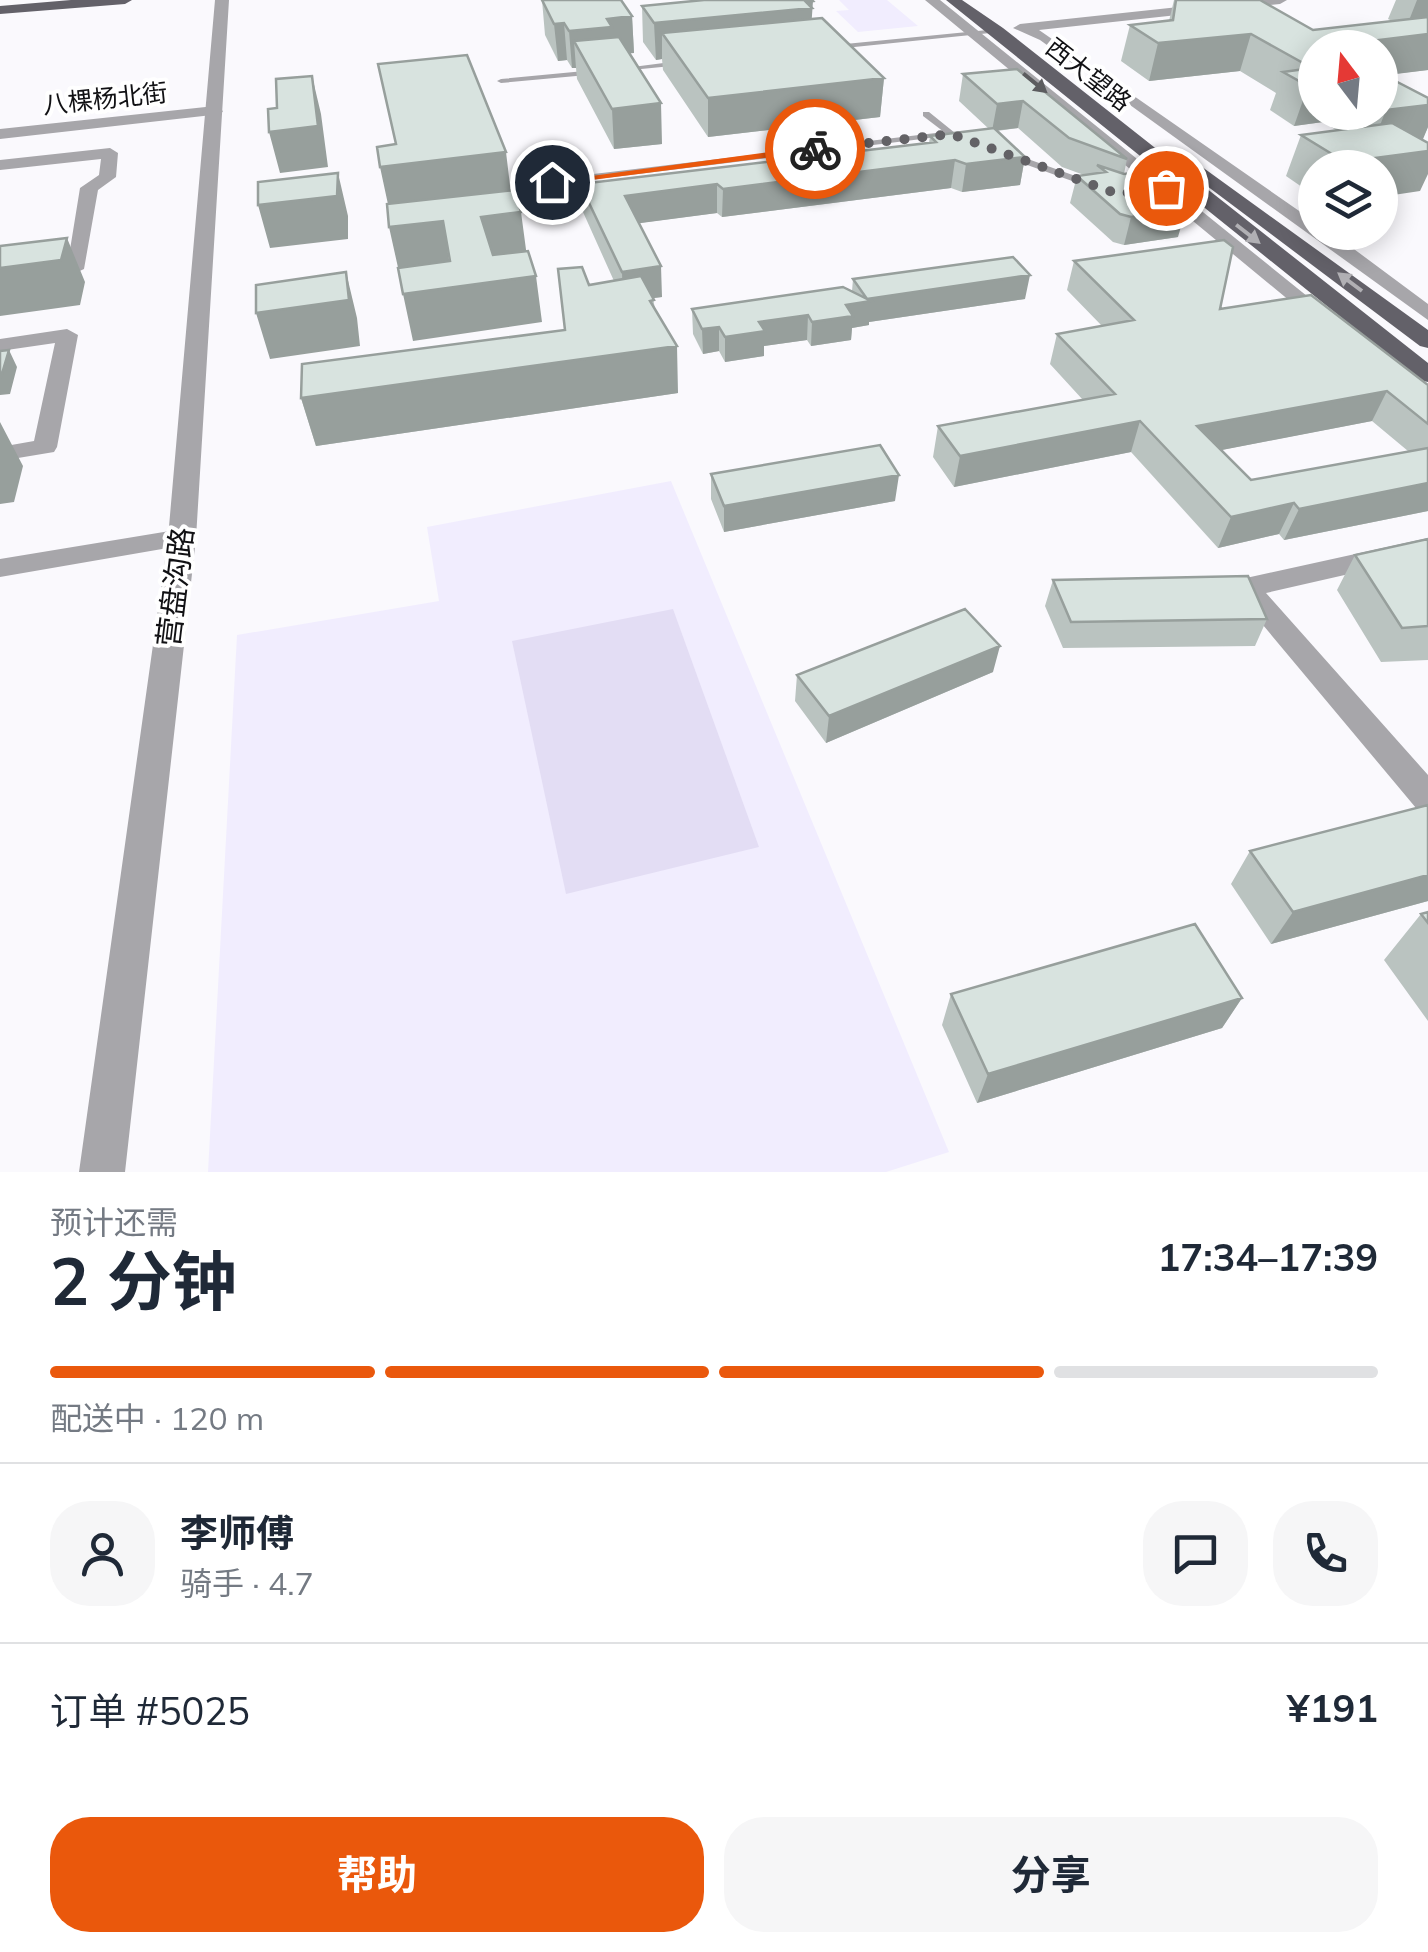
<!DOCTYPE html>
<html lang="zh">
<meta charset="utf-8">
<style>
:root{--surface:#fff;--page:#f6f6f7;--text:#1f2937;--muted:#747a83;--line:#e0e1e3;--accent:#ea580c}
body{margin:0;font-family:Mulish,"Noto Sans SC",sans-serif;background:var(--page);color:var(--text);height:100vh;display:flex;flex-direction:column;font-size:38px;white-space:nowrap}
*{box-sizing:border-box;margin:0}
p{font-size:32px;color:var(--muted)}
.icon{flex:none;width:55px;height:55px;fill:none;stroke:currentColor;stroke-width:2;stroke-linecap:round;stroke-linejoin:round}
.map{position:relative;height:1172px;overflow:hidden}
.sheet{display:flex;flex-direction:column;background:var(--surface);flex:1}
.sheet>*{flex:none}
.needle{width:65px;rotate:344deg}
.tools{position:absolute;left:1298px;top:30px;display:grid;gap:20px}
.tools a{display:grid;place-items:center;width:100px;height:100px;border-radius:50%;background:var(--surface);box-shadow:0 5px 25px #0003;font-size:50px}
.pin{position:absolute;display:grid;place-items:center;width:85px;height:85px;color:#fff;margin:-42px;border:5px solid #fff;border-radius:50%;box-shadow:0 2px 10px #0007}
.courier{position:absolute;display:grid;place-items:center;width:100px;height:100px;margin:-50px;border:8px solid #ea580c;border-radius:50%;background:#fff;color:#222;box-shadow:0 2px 12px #0007}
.head em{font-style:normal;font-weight:700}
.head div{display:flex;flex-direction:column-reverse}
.head{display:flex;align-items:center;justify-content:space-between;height:170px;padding:0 50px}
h1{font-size:65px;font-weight:700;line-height:75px}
.bar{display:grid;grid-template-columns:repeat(4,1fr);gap:15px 10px;align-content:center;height:120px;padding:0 50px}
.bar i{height:12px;border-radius:8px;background:var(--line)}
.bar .current{background:var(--accent)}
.bar p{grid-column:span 4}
.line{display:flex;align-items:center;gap:25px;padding:0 50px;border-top:2px solid var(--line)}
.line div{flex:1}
.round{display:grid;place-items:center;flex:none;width:105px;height:105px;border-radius:40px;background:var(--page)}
.action{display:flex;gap:20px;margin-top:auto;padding:20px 50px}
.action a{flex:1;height:115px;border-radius:40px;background:var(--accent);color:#fff;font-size:40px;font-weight:700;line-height:115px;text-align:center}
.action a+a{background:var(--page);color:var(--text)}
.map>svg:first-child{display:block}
.built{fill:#f1edfe}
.green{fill:#e3ddf4}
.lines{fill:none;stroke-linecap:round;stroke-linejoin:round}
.service{fill:#a7a6aa;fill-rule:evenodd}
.minor{fill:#a7a6aa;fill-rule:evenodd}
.tertiary{fill:#a7a6aa;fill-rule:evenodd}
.primary{fill:#636169;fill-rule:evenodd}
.wall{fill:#bac3c0;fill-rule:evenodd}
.shaded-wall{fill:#979f9c}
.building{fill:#d8e3df;stroke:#979f9c;stroke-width:2.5}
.oneway{fill:#5c5c5f}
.oneway2{fill:#b1b0b4}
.route{fill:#ea580c}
.done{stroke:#636266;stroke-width:10;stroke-dasharray:0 18}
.labels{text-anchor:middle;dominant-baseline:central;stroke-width:8;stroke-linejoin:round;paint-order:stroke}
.far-street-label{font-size:25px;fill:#111114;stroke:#fff}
.street-label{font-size:30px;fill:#111114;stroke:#fff}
</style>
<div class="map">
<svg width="1428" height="1172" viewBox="0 0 1428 1172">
<rect width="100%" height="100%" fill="#faf9fd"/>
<path class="built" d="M839 0H887L918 26 858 32 836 11 849 10Z
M671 481 949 1152 886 1172H208L237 635 439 601 427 527Z"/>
<path class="green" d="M673 609 759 847 566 894 512 641Z"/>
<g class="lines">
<path class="service" d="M998 29 1000 32 835 49 831 47 835 45Z
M679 61 683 63 682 65 621 71 617 69Z
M595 70 599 72 598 74 501 83 497 81 501 79Z
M923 112H929L955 133 946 136 557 184 563 196 600 193V197L597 198 557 201 548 182 552 179 944 132 923 116Z
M1008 152 1095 183 1096 185 1089 187 1005 157 1004 155Z"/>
<path class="minor" d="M925 0H940L1333 317 1336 321 1333 325H1319Z
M1244 0H1287L1280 4 1039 30 1315 222V232H1331L1428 304V320L1040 40 1013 28 1020 24Z
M215 106 223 111 221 114 0 139V129Z
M110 148 118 153 116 177 98 190 84 269 54 283 0 289V277L49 272 68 262 80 188 99 175 101 159 0 170V160Z
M67 329 78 335 57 447 54 452 0 461V447L34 441 55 343 0 351V339Z
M182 529 191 532 195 538 191 544 0 577V559Z
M1428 538V556L1266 593 1428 775V812L1416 808 1232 588 1236 581 1246 578Z"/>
<path class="tertiary" d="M215 0H229L196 538 125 1172H79L168 538Z"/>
<path class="primary" d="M71 0H132L125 4 0 14V6Z
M946 0H962L1003 28 1428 363V382L1419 380Z
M1198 164 1428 330V348L1420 346 1191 174V166Z"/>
</g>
<path class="wall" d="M542 0 632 16 634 53H629L662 144 614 149 577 79 576 68H572L567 60 558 61 545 35Z
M1174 0H1260L1313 30 1392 21 1388 19 1396 0H1428V70L1384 75 1428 98V127L1422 140 1420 191 1380 168H1315V196L1286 176 1301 135 1336 130 1323 122 1294 126 1270 110 1276 93 1240 71 1149 81 1121 61 1130 25 1169 21ZM1315 48H1380V112H1315Z
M642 6 812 19 884 78 880 117 708 137 663 70 662 59 656 60 643 42Z
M1017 69 1127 159 1124 174 1178 237 1124 245 1113 242 1070 203 1077 176 1084 175 1062 167 1018 128 997 131 1025 157 1020 185 962 192 951 188 722 217 717 213 639 223 662 297 653 298 655 309 678 393 316 446 301 398 564 331 589 285 614 281 583 212 580 184 929 143 930 136 989 129 959 101 963 74Z
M1074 261 1220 309 1428 385V511L1284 540 1279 534 1218 548 1131 452 954 487 933 457 938 426 1083 400 1050 364 1057 334 1102 326 1067 290ZM1372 421 1408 451 1251 480 1221 450Z
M853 279 1025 299 869 322V325L852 328 851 340 811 346 807 340 764 346V356L725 362 719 351 703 354 693 334 692 309 852 291Z
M711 474 895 501 724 532 711 499Z
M1428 539V660L1381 662 1337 590 1355 555Z
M1053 580 1267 619 1255 646 1063 648 1045 606Z
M993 672 826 743 795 701 797 675Z
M1428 805V901L1271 944 1231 884 1250 851Z
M1428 912V1021L1384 960 1421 914Z
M951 994 1242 998 1222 1028 977 1103 942 1025Z"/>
<path class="shaded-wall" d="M1417 0H1428V25L1406 28Z
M813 1 810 44 662 33V59L656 60 654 23Z
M632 16 634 53 614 55 574 41 576 68H572L569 31 607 19Z
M564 23 567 60 558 61 554 24Z
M1251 34 1240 71 1149 81 1158 43Z
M1428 34V70L1380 76V48H1329L1330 46Z
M312 76 321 114 328 167 280 173 269 132Z
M884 78 880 117 708 137V98Z
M1308 86H1315V112H1327L1323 122 1294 126Z
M1023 101 1018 128 992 131 997 104Z
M661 103 662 144 614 149 612 109Z
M1428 105V127L1421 144 1370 151 1386 110Z
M1428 151V174L1420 191 1380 197V168H1343L1345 162Z
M506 152 511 194 389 209 380 167Z
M1025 157 1020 185 962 192 966 164Z
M955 160 951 188 722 217 723 189Z
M338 173 348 216V239L270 248 258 205Z
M717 184V213L626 225 625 196Z
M1186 209 1178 237 1124 245 1131 217Z
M521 212 527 257 488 262 481 217Z
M443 221 450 266 399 272 389 227Z
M67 238 85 282 80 305 0 316V268Z
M661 266 662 297 623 302 622 272Z
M346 272 357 318 360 346 270 359 256 313Z
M1030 275 1025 299 869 322V325L852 328 851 340 811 346 812 322 846 305 867 299Z
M536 276 542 322 413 341 403 294Z
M808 315 807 340 764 346V356L725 362V337L759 322Z
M719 327V351L703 354 702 329Z
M677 346 678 393 316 446 301 398Z
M9 350 17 367 10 394 0 395V377Z
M1387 391 1372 421 1186 457 1197 426Z
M1140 421 1131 452 954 487 960 456Z
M0 422 23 466 14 502 0 504Z
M899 475 895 501 724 532V506Z
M1428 483V511L1284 540 1299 509Z
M1294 503 1279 534 1218 548 1231 517Z
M1000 646 993 672 826 743 829 716Z
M1428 875V901L1271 944 1293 912Z
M1242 998 1222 1028 977 1103 988 1074Z"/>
<path class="building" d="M542 0H621L632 16 607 19 612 27 569 31 564 23 554 24Z
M704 0H812L813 1 806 2 812 8 654 23 642 6Z
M1176 0H1260L1313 30 1428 17V34L1330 46 1333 48H1315V86H1308L1283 72 1312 68 1251 34 1158 43 1130 25 1173 20Z
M822 18 884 78 708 98 662 33Z
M619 37 661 103 612 109 574 41Z
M467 55 506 152 380 167 377 147 396 144 378 64Z
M1017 69 1127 159 1069 138 1023 101 997 104 963 74Z
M1380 73 1428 98V105L1386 110 1380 107Z
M312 76 318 126 269 132 268 109 277 108 276 79Z
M1392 123 1428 143V151L1345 162 1301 135Z
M994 128 1025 157 966 164 955 160 723 189 717 184 625 196 661 266 622 272 580 184 936 142 930 136Z
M1097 165 1124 174 1141 172 1186 209 1131 217 1120 214 1077 176 1106 172Z
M338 173 337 196 258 205V182Z
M515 190 521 212 481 217 493 255 528 251 536 276 403 294 398 268 450 261 443 221 389 227 387 204Z
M67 238 61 260 0 268V246Z
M1224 240 1233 247 1220 309 1311 295 1428 385V424L1387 391 1197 426 1251 480 1428 448V483L1299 509 1294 503 1231 517 1140 421 960 456 938 426 1115 394 1057 334 1134 320 1074 261Z
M1013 257 1030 275 867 299 853 279Z
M582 267 589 285 641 276 654 300 650 301 677 346 301 398 302 364 565 330 558 269Z
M346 272 349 300 256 313V285Z
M843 287 871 301 846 305 853 316 812 322 808 315 759 322 765 331 725 337 719 327 702 329 692 309Z
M9 350 1 377H0V351Z
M880 445 899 475 724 506 711 474Z
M1428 539V626L1402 628 1355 555Z
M1248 576 1267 619 1071 622 1053 580Z
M965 609 1000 646 829 716 797 675Z
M1428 805V875L1293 912 1250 851Z
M1428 912V923L1421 914Z
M1195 924 1242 998 988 1074 951 994Z"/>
<defs><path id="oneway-solid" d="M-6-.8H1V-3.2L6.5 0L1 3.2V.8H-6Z" transform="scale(2.5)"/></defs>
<use class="oneway" href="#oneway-solid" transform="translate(1035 83) rotate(39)"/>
<g class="oneway2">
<use href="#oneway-solid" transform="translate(1248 234) rotate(38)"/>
<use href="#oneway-solid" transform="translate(1350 282) rotate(-143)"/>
</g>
<path class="route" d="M815 146 819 151 552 185 547 182Z"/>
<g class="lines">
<path class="done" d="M815 149 951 134 1118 194 1166 188"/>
</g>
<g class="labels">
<g class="far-street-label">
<text transform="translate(1089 74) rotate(38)">西大望路</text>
<text transform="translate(105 98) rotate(-6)">八棵杨北街</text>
</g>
<g class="street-label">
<text transform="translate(175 587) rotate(-83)">营盘沟路</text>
</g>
</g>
</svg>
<div class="tools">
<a><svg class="needle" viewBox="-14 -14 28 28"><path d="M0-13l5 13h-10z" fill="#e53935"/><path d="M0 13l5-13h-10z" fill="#747a83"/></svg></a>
<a><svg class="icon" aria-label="layers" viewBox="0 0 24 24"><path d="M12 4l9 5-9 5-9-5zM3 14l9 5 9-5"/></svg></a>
</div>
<div class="pin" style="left:1166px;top:188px;background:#ea580c"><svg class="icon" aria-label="bag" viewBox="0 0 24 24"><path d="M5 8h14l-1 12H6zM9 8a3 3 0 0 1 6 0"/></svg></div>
<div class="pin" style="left:552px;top:182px;background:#1f2937"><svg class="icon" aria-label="home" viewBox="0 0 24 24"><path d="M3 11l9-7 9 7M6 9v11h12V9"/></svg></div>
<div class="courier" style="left:815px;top:149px"><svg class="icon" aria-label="bike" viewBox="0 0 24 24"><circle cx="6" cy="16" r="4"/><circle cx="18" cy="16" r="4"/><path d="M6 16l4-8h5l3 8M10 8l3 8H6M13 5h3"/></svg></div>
</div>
<section class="sheet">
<div class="head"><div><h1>2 分钟</h1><p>预计还需</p></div><em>17:34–17:39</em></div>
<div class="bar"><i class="current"></i><i class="current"></i><i class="current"></i><i></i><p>配送中 · 120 m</p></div>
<div class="line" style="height:180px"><a class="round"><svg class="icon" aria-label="person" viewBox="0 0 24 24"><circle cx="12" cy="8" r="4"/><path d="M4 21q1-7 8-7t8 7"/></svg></a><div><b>李师傅</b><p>骑手 · 4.7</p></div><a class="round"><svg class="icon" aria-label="chat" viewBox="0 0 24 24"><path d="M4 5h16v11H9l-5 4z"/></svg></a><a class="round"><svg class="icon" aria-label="phone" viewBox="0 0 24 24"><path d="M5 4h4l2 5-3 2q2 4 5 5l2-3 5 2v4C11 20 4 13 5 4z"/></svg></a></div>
<div class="line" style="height:130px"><div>订单 #5025</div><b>¥191</b></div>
<div class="action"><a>帮助</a><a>分享</a></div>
</section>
